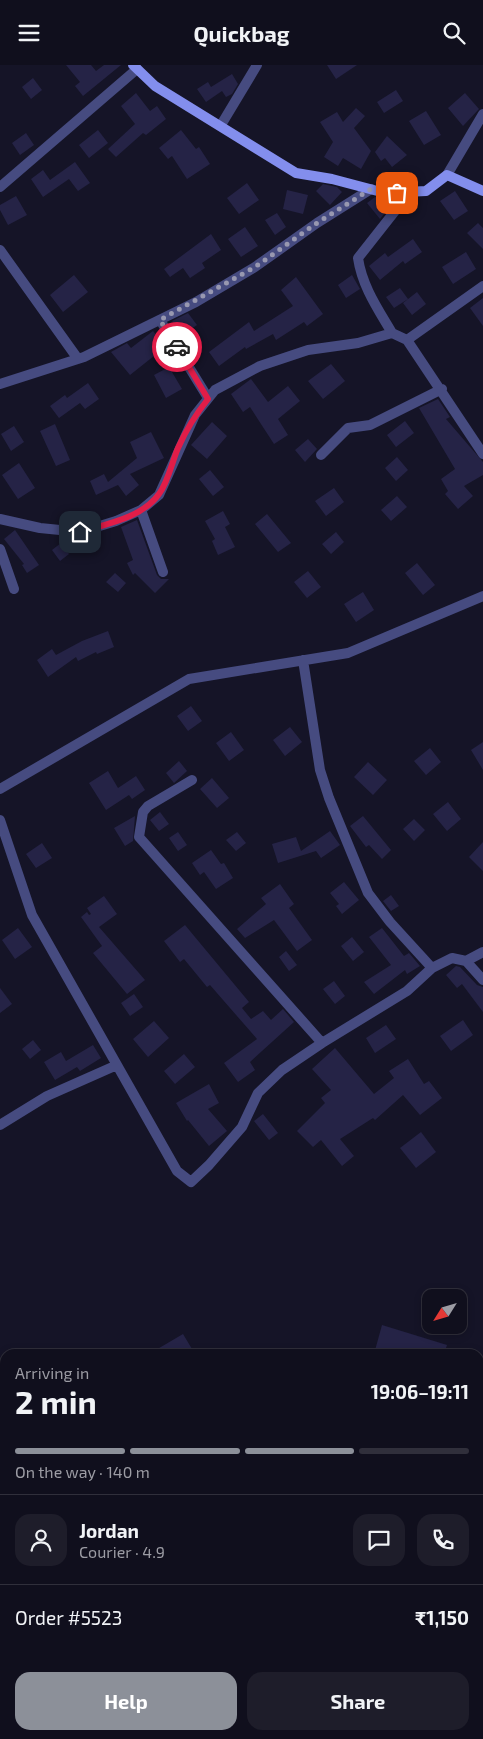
<!DOCTYPE html>
<meta charset="utf-8">
<style>
:root{--surface:#100f1d;--page:#1e1d2a;--text:#f1f3f6;--muted:#9c9ca4;--line:#302f3b;--accent:#8c9099}
body{margin:0;font-family:"Exo 2",sans-serif;background:var(--page);color:var(--text);height:100vh;display:flex;flex-direction:column;font-size:19px;white-space:nowrap}
*{box-sizing:border-box;margin:0}
p{font-size:16px;color:var(--muted)}
.icon{flex:none;width:28px;height:28px;fill:none;stroke:currentColor;stroke-width:2;stroke-linecap:round;stroke-linejoin:round}
.map{position:relative;flex:1;overflow:hidden}
.sheet{position:absolute;left:0px;top:1284px;width:484px;height:391px;display:flex;flex-direction:column;background:var(--surface);border-radius:15px 15px 0 0;box-shadow:0 2px 8px #0003,0 0 0 1px var(--line)}
.sheet>*{flex:none}
.needle{width:32px;rotate:233deg}
.buttons{position:absolute;left:422px;top:1224px;display:grid;gap:10px}
.buttons a{display:grid;place-items:center;width:45px;height:45px;border-radius:10px;background:var(--surface);box-shadow:0 2px 8px #0003,0 0 0 1px var(--line);font-size:25px}
.pin{position:absolute;display:grid;place-items:center;width:42px;height:42px;color:#fff;margin:-21px;border-radius:10px;box-shadow:0 2px 8px #0006}
.courier{position:absolute;display:grid;place-items:center;width:50px;height:50px;margin:-25px;border:4px solid #e11d48;border-radius:50%;background:#fff;color:#222;box-shadow:0 1px 6px #0007}
.head em{font-style:normal;font-weight:700}
.head div{display:flex;flex-direction:column-reverse}
.head{display:flex;align-items:center;justify-content:space-between;height:85px;padding:0 15px}
h1{font-size:32px;font-weight:700;line-height:38px}
.bar{display:grid;grid-template-columns:repeat(4,1fr);gap:8px 5px;align-content:center;height:60px;padding:0 15px}
.bar i{height:6px;border-radius:4px;background:var(--line)}
.bar .selected{background:var(--accent)}
.bar p{grid-column:span 4}
.line{display:flex;align-items:center;gap:12px;padding:0 15px;border-top:1px solid var(--line)}
.line div{flex:1}
.round{display:grid;place-items:center;flex:none;width:52px;height:52px;border-radius:15px;background:var(--page)}
.primary-button{display:flex;gap:10px;margin-top:auto;padding:10px 15px}
.primary-button a{flex:1;height:58px;border-radius:15px;background:var(--accent);color:#fff;font-size:20px;font-weight:700;line-height:58px;text-align:center}
.primary-button a+a{background:var(--page);color:var(--text)}
header{display:flex;justify-content:space-between;align-items:center;height:65px;padding:0 15px;background:var(--surface);font-size:22px;font-weight:700}
.map>svg:first-child{display:block}
.building{fill:#252346}
.lines{fill:none;stroke-linecap:round;stroke-linejoin:round}
.minor{stroke:#464b80;stroke-width:10}
.secondary{stroke:#838eed;stroke-width:10}
.done{stroke:#9898b0;stroke-width:5;stroke-dasharray:0 9}
.route{stroke:#e11d48;stroke-width:6}
</style>
<header><svg class="icon" aria-label="menu" viewBox="0 0 24 24"><path d="M4 6h16M4 12h16M4 18h16"/></svg>Quickbag<svg class="icon" aria-label="search" viewBox="0 0 24 24"><circle cx="10" cy="10" r="6"/><path d="M15 15l6 6"/></svg></header>
<div class="map">
<svg width="483" height="1674" viewBox="0 0 483 1674">
<rect width="100%" height="100%" fill="#151427"/>
<path class="building" d="M66 0H91L96 6 104 0H121L83 31 75 21 80 17Z
M327 0H357L336 14Z
M232 9 238 19 232 29 226 32 222 26 206 37 197 24 208 17 211 22Z
M33 13 42 25 31 34 22 22Z
M396 25 403 36 384 48 377 37Z
M136 28 150 46 157 41 166 54 146 70 143 68 116 92 108 84 135 59 121 41Z
M465 28 479 44 463 61 448 43Z
M356 43 365 51 354 63 371 86 361 104 343 93 338 101 324 92 333 77 320 57 337 47 343 57Z
M426 46 441 70 424 80 409 56Z
M98 65 108 78 89 93 79 80Z
M181 65 196 84 199 82 210 99 187 114 172 91 168 94 159 83Z
M26 68 34 80 20 90 12 78Z
M387 71 407 90 392 102 385 93 381 96 375 87Z
M75 97 90 118 78 126 69 114 43 132 31 114 43 105 50 115Z
M247 118 259 135 239 149 227 133Z
M323 119 337 122 342 127 330 140 316 126Z
M287 125 308 130 303 149 283 144Z
M455 126 468 146 454 155 440 136Z
M16 131 27 150 8 160 0 145V140Z
M375 132 380 134 388 144 380 154 367 138Z
M277 148 286 162 275 170 265 155Z
M478 158 483 163V184L467 168Z
M245 162 258 181 241 192 228 174Z
M211 169 221 185 202 198 205 203 190 213 183 203 170 212 164 204Z
M413 174 422 187 405 199 403 196 380 215 369 201 385 188 388 192Z
M466 187 476 204 453 219 442 202Z
M74 210 88 227 63 247 50 230Z
M352 210 360 224 346 233 338 220Z
M296 212 323 249 307 261 304 257 276 275 273 269 246 284 245 282 219 301 209 287 249 257 254 266 293 241 281 225Z
M400 223 408 234 394 243 386 232Z
M417 227 426 239 412 250 403 238Z
M483 233V261L470 243Z
M188 248 197 260 182 270 172 256Z
M153 266 160 274 153 279 159 287 130 310 111 287 127 278 131 283Z
M331 299 345 316 323 334 308 316Z
M169 302 182 324 166 333 154 310Z
M251 314 268 337 288 321 300 336 278 354 288 370 274 379 250 342 243 347 231 329Z
M88 318 99 334 85 344 80 338 59 353 50 341 65 330 67 333Z
M438 334 450 352 446 354 483 397V410L464 421 473 431 458 444 445 429 448 426 441 414 455 404 419 343Z
M405 356 414 368 396 382 387 370Z
M212 357 227 371 207 394 191 380Z
M55 359 70 395 56 401 40 366Z
M14 361 24 377 11 386 1 369Z
M151 367 164 393 130 409 139 420 126 431 118 420 96 430 90 416 104 409 108 417 137 393 130 377Z
M308 374 317 384 305 397 295 385Z
M397 392 408 405 396 416 385 403Z
M19 398 35 423 18 434 2 410Z
M210 405 224 422 213 431 199 414Z
M334 423 344 437 326 451 315 436Z
M397 431 407 442 391 456 381 445Z
M223 446 230 459 225 462 235 482 218 490 212 476 215 474 205 456Z
M267 449 291 478 278 487 255 459Z
M137 455 157 510 161 514H169L155 528 135 508 133 510 127 498 133 495 121 462Z
M15 465 39 500 27 508 22 500 24 499 4 474Z
M336 467 344 477 331 489 322 479Z
M61 478 69 489 60 496 52 485Z
M417 498 435 520 423 530 405 508Z
M308 506 321 522 307 533 294 517Z
M115 508 126 518 118 527 106 517Z
M363 527 374 545 356 557 344 539Z
M108 566 114 582 97 589 96 587 78 596 76 592 48 612 37 595 52 584 56 590 82 576Z
M191 641 202 656 188 666 177 651Z
M290 662 302 677 285 691 273 675Z
M231 667 244 685 229 696 216 678Z
M483 677V705L471 685Z
M430 683 441 697 426 710 414 696Z
M179 696 187 706 174 718 166 708Z
M368 697 387 715 373 730 354 712Z
M108 706 118 723 136 711 145 725 132 734 129 730 106 745 89 718Z
M212 713 229 733 217 743 200 724Z
M448 737 461 754 447 766 433 749Z
M160 747 169 759 159 766 150 755Z
M135 751 133 776 125 781 114 763Z
M363 751 391 785 382 794 369 780 366 782 350 761Z
M414 754 425 765 414 776 403 764Z
M330 766 340 780 321 793 316 786 278 798 272 779 296 772 301 786Z
M178 767 187 780 178 786 169 773Z
M237 767 246 778 236 786 226 775Z
M483 777V806L469 792Z
M42 778 52 793 36 803 26 789Z
M211 785 221 799 224 798 233 813 216 824 204 807 200 810 192 798Z
M344 817 359 835 342 849 336 841 339 839 330 828Z
M280 819 294 839 289 843 312 875 297 886 274 855 245 873 237 864 266 839 261 833Z
M391 830 399 841 391 846 383 836Z
M104 831 117 849 99 862 145 915 127 929 93 888 102 881 81 852 87 847 89 850 91 849 87 843Z
M185 860 249 937 242 943 251 954 263 946 271 955 283 944 294 957 250 997 255 1005 238 1017 224 998 257 974 210 920 207 922 184 894 180 897 164 876Z
M18 863 32 882 15 894 2 875Z
M382 863 404 891 409 888 420 901 407 909 405 905 374 929 364 917 391 900 369 872Z
M352 872 364 887 353 896 341 881Z
M286 886 297 900 289 906 279 892Z
M456 901 460 902 477 920 483 922V947L462 919 457 923 446 910Z
M334 916 345 931 335 939 323 924Z
M0 923 12 939 0 948Z
M134 929 143 942 130 951 121 938Z
M463 955 473 970 451 986 440 971Z
M154 956 169 973 148 992 133 974Z
M386 960 396 974 375 988 366 973Z
M33 975 41 985 30 994 22 984Z
M93 980 101 993 80 1006 77 1002 55 1015 44 997 61 987 66 996Z
M335 983 374 1029 394 1013 389 1006 408 994 424 1019 429 1016 442 1033 420 1050 403 1030 375 1055 373 1053 340 1074 354 1091 342 1101 321 1075 313 1082 297 1066 325 1038 321 1033 331 1025 312 1004Z
M184 989 195 1002 175 1019 164 1006Z
M209 1019 219 1038 208 1044 227 1066 209 1081 188 1055 187 1056 176 1038Z
M263 1049 278 1068 269 1075 254 1056Z
M421 1067 436 1087 416 1103 400 1083Z
M382 1260 447 1280 444 1289H374Z
M183 1269 195 1289H149Z"/>
<g class="lines">
<path class="minor" d="M221 60 257 0
M447 110 483 49
M0 122 137 4
M0 185 78 294
M160 255 208 333
M392 268C378 244 362 221 358 193L410 127
M407 275 483 389
M0 319 84 292 196 237 255 202 317 158 371 124
M321 390 348 363 370 360 442 324
M141 445 163 507
M0 454 40 463 80 467 116 456 141 445 159 430 195 350 215 325 260 301 308 285 358 278 392 268 407 275 483 221
M0 484 14 524
M303 595 320 705 329 733 368 828 390 857 432 903
M192 715 148 741 143 747 139 772 322 978
M0 724 189 614 348 588 483 531
M0 755 32 850 177 1106 191 1117 209 1100 242 1062 258 1028 282 1005 322 978 407 926 432 903 452 893 466 896 483 915
M466 896 483 887
M0 1060 47 1031 117 1000"/>
<path class="secondary" d="M133 0 155 21 296 108 332 114 385 128 426 126 447 110 483 126"/>
</g>
<g class="lines">
<path class="done" d="M177 282 160 255 255 202 317 158 371 124 385 128H397"/>
<path class="route" d="M80 467C106 459 142 453 159 429 168 417 172 397 178 383 186 365 196 349 208 334L177 282"/>
</g>
</svg>
<div class="buttons">
<a><svg class="needle" viewBox="-14 -14 28 28"><path d="M0-13l5 13h-10z" fill="#e53935"/><path d="M0 13l5-13h-10z" fill="#9c9ca4"/></svg></a>
</div>
<div class="pin" style="left:397px;top:128px;background:#ea580c"><svg class="icon" aria-label="bag" viewBox="0 0 24 24"><path d="M5 8h14l-1 12H6zM9 8a3 3 0 0 1 6 0"/></svg></div>
<div class="pin" style="left:80px;top:467px;background:#1f2937"><svg class="icon" aria-label="home" viewBox="0 0 24 24"><path d="M3 11l9-7 9 7M6 9v11h12V9"/></svg></div>
<div class="courier" style="left:177px;top:282px"><svg class="icon" aria-label="car" viewBox="0 0 24 24"><path d="M5 17H2v-5l4-1 3-4h7l3 4 3 1v5h-3M9 17h6M6 11h13"/><circle cx="7" cy="17" r="2"/><circle cx="17" cy="17" r="2"/></svg></div>
<section class="sheet">
<div class="head"><div><h1>2 min</h1><p>Arriving in</p></div><em>19:06–19:11</em></div>
<div class="bar"><i class="selected"></i><i class="selected"></i><i class="selected"></i><i></i><p>On the way · 140 m</p></div>
<div class="line" style="height:90px"><a class="round"><svg class="icon" aria-label="person" viewBox="0 0 24 24"><circle cx="12" cy="8" r="4"/><path d="M4 21q1-7 8-7t8 7"/></svg></a><div><b>Jordan</b><p>Courier · 4.9</p></div><a class="round"><svg class="icon" aria-label="chat" viewBox="0 0 24 24"><path d="M4 5h16v11H9l-5 4z"/></svg></a><a class="round"><svg class="icon" aria-label="phone" viewBox="0 0 24 24"><path d="M5 4h4l2 5-3 2q2 4 5 5l2-3 5 2v4C11 20 4 13 5 4z"/></svg></a></div>
<div class="line" style="height:65px"><div>Order #5523</div><b>₹1,150</b></div>
<div class="primary-button"><a>Help</a><a>Share</a></div>
</section>
</div>
